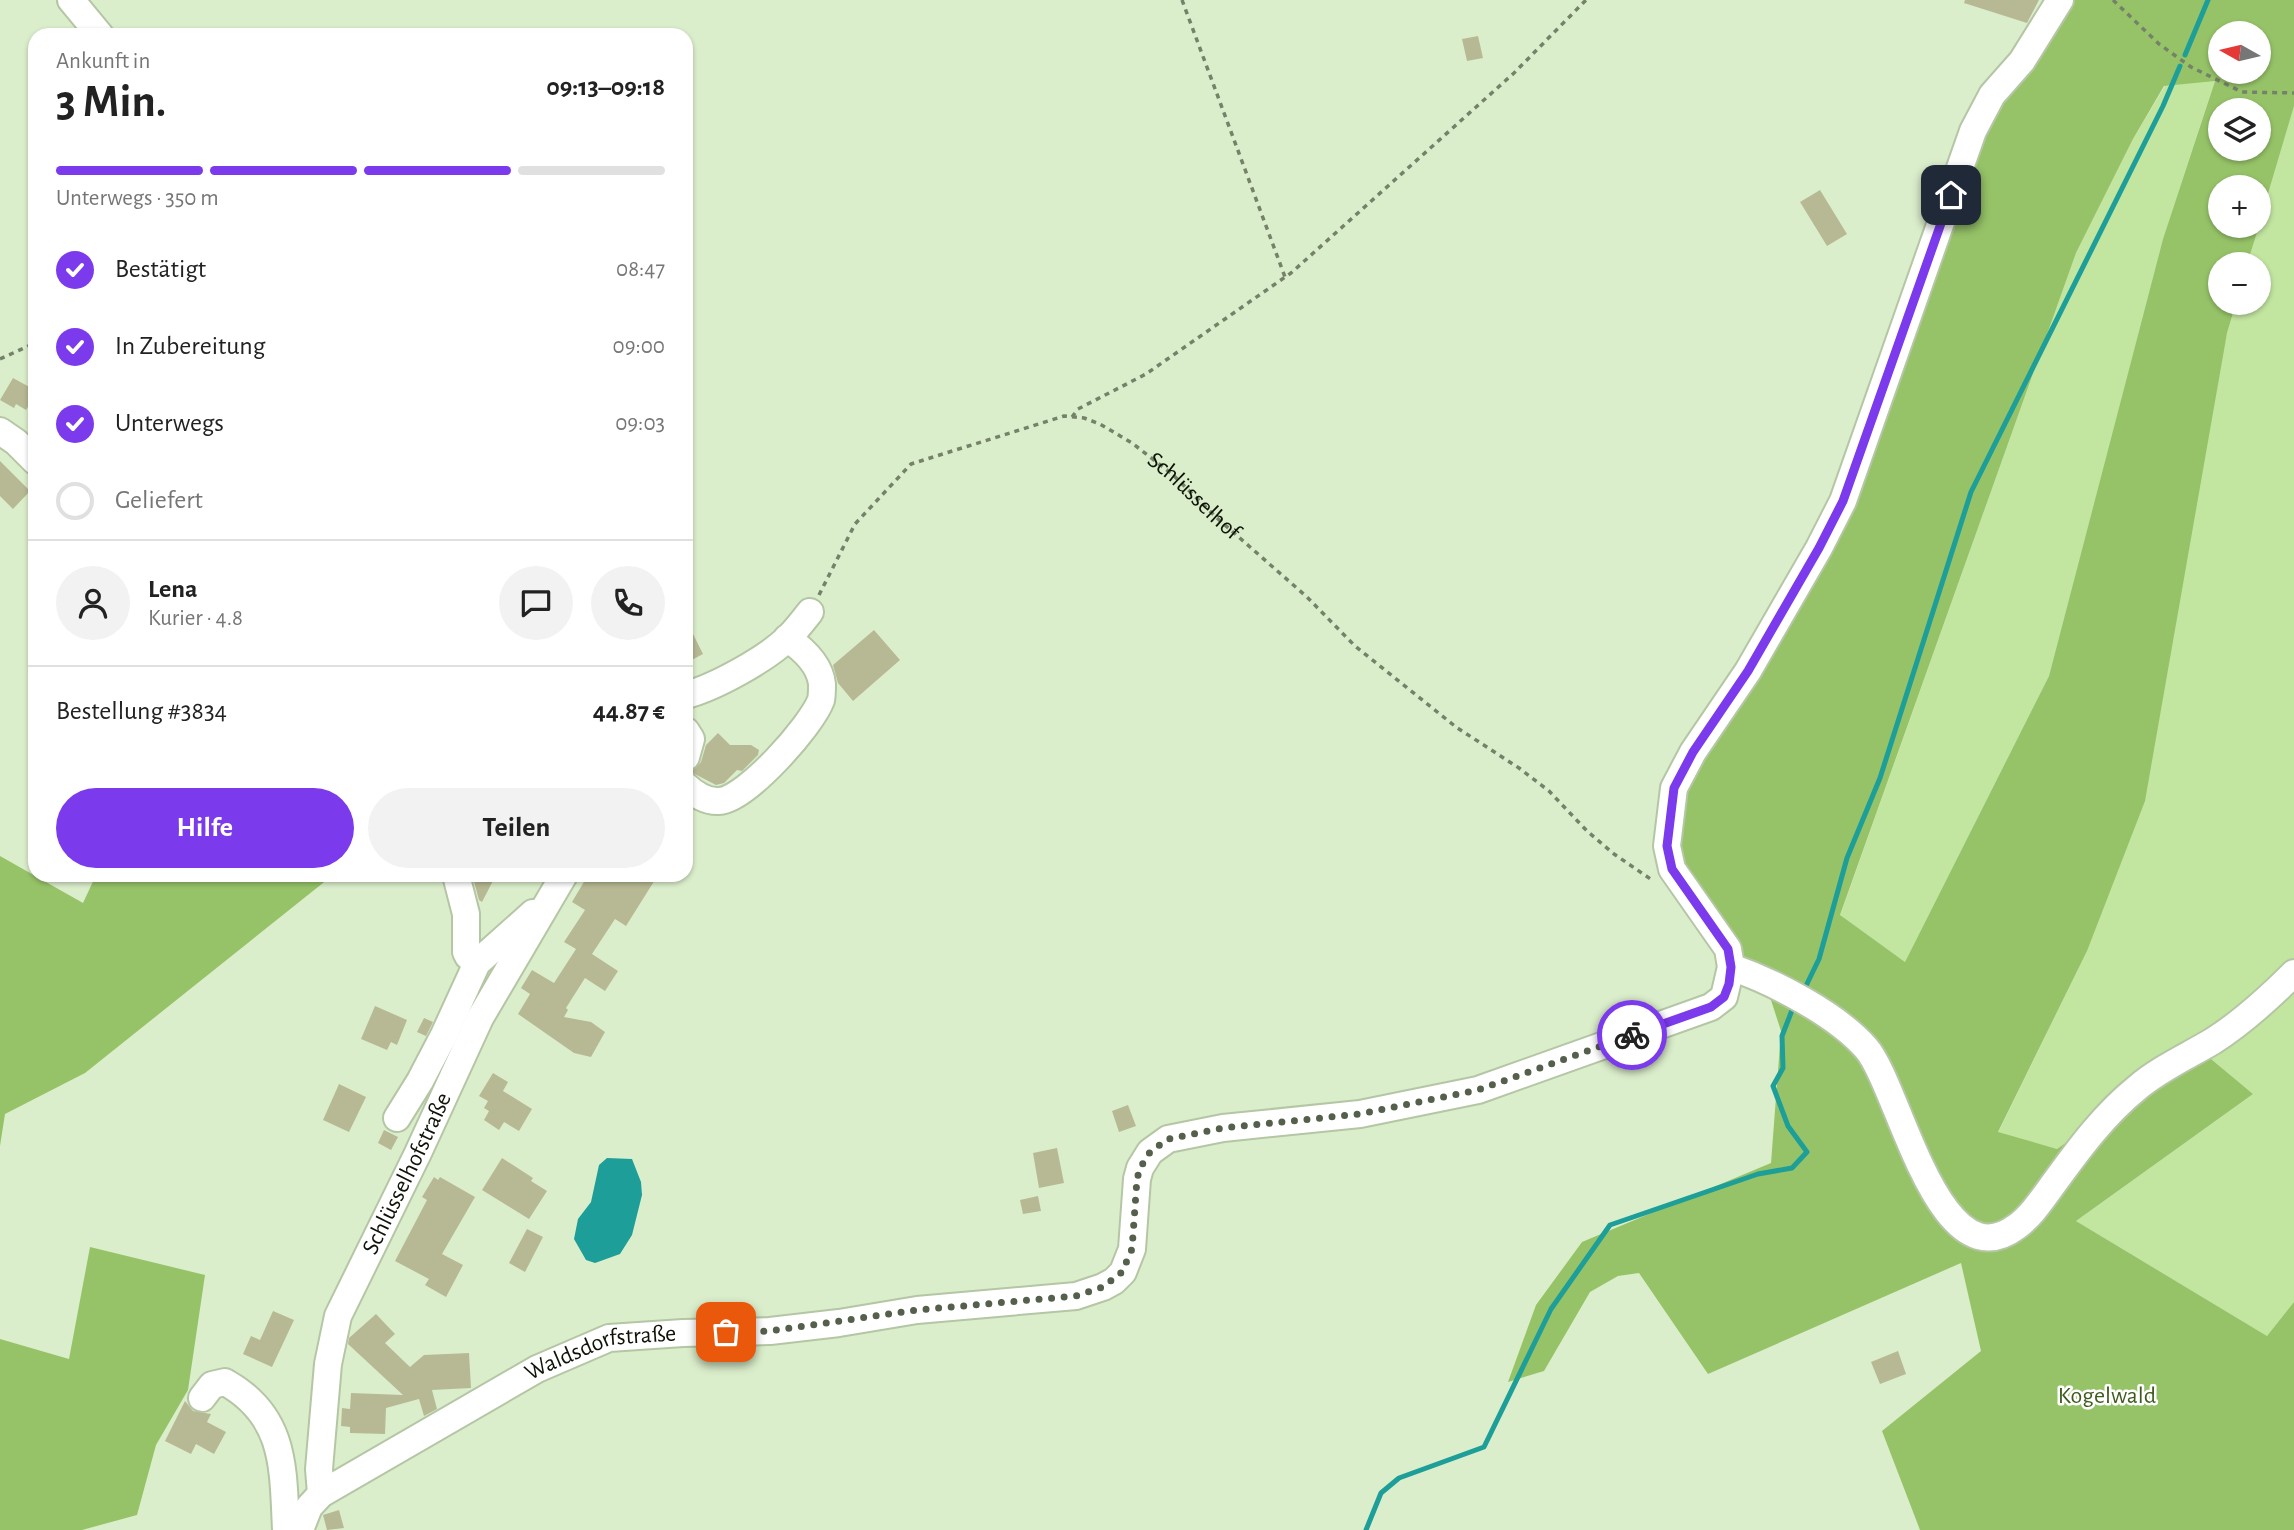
<!DOCTYPE html>
<html lang="de">
<meta charset="utf-8">
<style>
:root{--surface:#fff;--page:#f2f2f2;--text:#222;--muted:#767676;--line:#e0e0e0;--accent:#7c3aed}
body{margin:0;font-family:"Alegreya Sans",sans-serif;background:var(--page);color:var(--text);height:100vh;display:flex;flex-direction:column;font-size:26px;white-space:nowrap}
*{box-sizing:border-box;margin:0}
p{font-size:23px;color:var(--muted)}
.icon{flex:none;width:38px;height:38px;fill:none;stroke:currentColor;stroke-width:2;stroke-linecap:round;stroke-linejoin:round}
.map{position:relative;flex:1;overflow:hidden}
.sheet{position:absolute;left:28px;top:28px;width:665px;height:854px;display:flex;flex-direction:column;background:var(--surface);border-radius:21px;box-shadow:0 2px 5px #0004}
.sheet>*{flex:none}
.needle{width:46px;rotate:278deg}
.fabs{position:absolute;left:2208px;top:21px;display:grid;gap:14px}
.fabs a{display:grid;place-items:center;width:63px;height:63px;border-radius:50%;background:var(--surface);box-shadow:0 2px 5px #0004;font-size:35px}
.pin{position:absolute;display:grid;place-items:center;width:60px;height:60px;color:#fff;margin:-30px;border-radius:14px;box-shadow:0 4px 10px #0006}
.courier{position:absolute;display:grid;place-items:center;width:70px;height:70px;margin:-35px;border:5px solid #7c3aed;border-radius:50%;background:#fff;color:#222;box-shadow:0 2px 9px #0007}
.overview em{font-style:normal;font-weight:700}
.overview div{display:flex;flex-direction:column-reverse}
.overview{display:flex;align-items:center;justify-content:space-between;height:119px;padding:0 28px}
h1{font-size:46px;font-weight:700;line-height:52px}
.bar{display:grid;grid-template-columns:repeat(4,1fr);gap:10px 7px;align-content:center;height:84px;padding:0 28px}
.bar i{height:9px;border-radius:5px;background:var(--line)}
.bar .selected{background:var(--accent)}
.bar p{grid-column:span 4}
.line{display:flex;align-items:center;gap:18px;padding:0 28px;border-top:2px solid var(--line)}
.line div{flex:1}
.round{display:grid;place-items:center;flex:none;width:74px;height:74px;border-radius:37px;background:var(--page)}
ol{padding:0 28px;list-style:none}
li{display:flex;align-items:center;gap:21px;height:77px}
li p{margin-inline-start:auto}
li .icon{padding:7px;border-radius:50%;background:var(--accent);color:#fff;stroke-width:4}
li:last-child{color:var(--muted)}
li i{width:38px;height:38px;border:4px solid var(--line);border-radius:50%}
.button{display:flex;gap:14px;margin-top:auto;padding:14px 28px}
.button a{flex:1;height:80px;border-radius:42px;background:var(--accent);color:#fff;font-size:28px;font-weight:700;line-height:80px;text-align:center}
.button a+a{background:var(--page);color:var(--text)}
.map>svg:first-child{display:block}
.green{fill:#c2e5a0}
.forest{fill:#96c368;fill-rule:evenodd}
.water{fill:#1d9e99}
.lines{fill:none;stroke-linecap:round;stroke-linejoin:round}
.stream{stroke:#1d9e99;stroke-width:5}
.building{fill:#b7b994}
.minor-casing{stroke:#b4c6a4;stroke-width:30}
.path{stroke:#75826a;stroke-width:3.5;stroke-dasharray:5 5;stroke-linecap:butt}
.minor{stroke:#fff;stroke-width:26}
.done{stroke:#55604c;stroke-width:7;stroke-dasharray:0 12.6}
.route{stroke:#7c3aed;stroke-width:9}
.labels{text-anchor:middle;dominant-baseline:central;stroke-width:5;stroke-linejoin:round;paint-order:stroke}
.street-label{font-size:24px;fill:#0d1307;stroke:#fff}
.park-label{font-size:24px;fill:#3e5b1c;stroke:#fff}
</style>
<div class="map">
<svg width="2294" height="1530" viewBox="0 0 2294 1530">
<rect width="100%" height="100%" fill="#dbeecb"/>
<path class="green" d="M2215 80 2163 239 2049 676 1905 962 1840 916 2076 253 2133 139 2165 86Z
M2294 106V1302L2267 1336 2076 1221 2253 1094 2199 1049 2057 1149 1998 1133 2087 951 2227 333 2236 303H2259V264H2247Z"/>
<path class="forest" d="M2068 0H2294V106L2259 224V187H2221V226H2259L2247 264H2221V303H2236L2227 333 2145 801 2087 951 1998 1132 2057 1149 2199 1049 2253 1094 2076 1221 2267 1336 2294 1302V1530H1920L1882 1431 1981 1351 1961 1263 1708 1374 1639 1273 1618 1276 1590 1292 1544 1371 1508 1382 1536 1305 1582 1242 1771 1163 1781 1031 1770 997 1675 867 1679 793 1791 614 1975 136ZM2221 33H2259V72H2221ZM2215 81 2163 239 2049 676 1905 962 1840 915 2076 253 2133 139 2164 86ZM2221 110H2259V149H2221Z
M0 856 83 903 96 875H333L85 1073 5 1114 0 1146Z
M90 1247 205 1275 188 1390 156 1445 137 1515 82 1530H0V1339L69 1359Z"/>
<path class="water" d="M607 1158 632 1159 641 1182 642 1195 632 1235 620 1254 595 1263 586 1260 574 1239 578 1219 591 1202 599 1165Z"/>
<g class="lines">
<path class="stream" d="M2185 55 2208 0
M1803 992 1819 959 1847 858 1880 778 1971 492 2163 106 2180 66
M1366 1530 1381 1493 1399 1478 1484 1447 1551 1309 1610 1225 1758 1174 1792 1168 1807 1152 1788 1126 1773 1086 1783 1068 1782 1036 1794 1005"/>
</g>
<path class="building" d="M1965 0H2039L2027 23 1964 3Z
M1478 36 1483 58 1467 61 1462 39Z
M1820 190 1847 234 1827 246 1800 202Z
M13 378 35 390V395L26 410 16 404 14 408 0 400Z
M0 461 30 491 13 509 0 496Z
M686 620 703 654 686 663Z
M874 630 900 660 853 701 838 683 833 665Z
M718 733 730 745H751L759 750 758 755 742 771 737 770 724 783 716 785 691 772 701 762 706 745Z
M475 875H496L482 902 479 900 473 878Z
M588 875H658L626 926 615 919 592 954 618 971 605 991 585 978 566 1008 568 1010 564 1017 591 1022 605 1032 591 1057 574 1053 518 1014 530 994 521 988 532 970 554 983 576 949 564 942 585 910 572 902Z
M375 1006 407 1020 397 1045 391 1042 387 1050 361 1039Z
M424 1018 433 1022 426 1036 417 1032Z
M493 1073 508 1082 503 1091 532 1109 519 1131 504 1122 499 1130 484 1120 489 1111 484 1108 488 1101 479 1096Z
M339 1084 366 1097 349 1132 323 1120Z
M1128 1105 1136 1126 1119 1132 1112 1111Z
M384 1130 398 1137 391 1150 378 1143Z
M1057 1148 1064 1183 1039 1188 1033 1153Z
M502 1158 533 1178 531 1181 547 1191 529 1219 482 1190Z
M434 1177 438 1180 440 1177 475 1197 442 1254 463 1265 446 1297 425 1285 429 1279 395 1261 427 1200 422 1197Z
M1038 1196 1041 1211 1023 1214 1020 1200Z
M527 1229 543 1237 525 1272 509 1263Z
M273 1311 294 1320 272 1367 243 1354 251 1336 260 1340Z
M376 1314 395 1334 385 1343 410 1367 424 1355 469 1353 471 1388 432 1390 437 1409 424 1416 419 1399 386 1408 385 1434 350 1433V1427L341 1426 342 1408 350 1409 351 1393 403 1395 348 1344 349 1338Z
M1898 1351 1906 1374 1880 1384 1871 1362Z
M185 1401 193 1411 211 1414 207 1422 226 1432 214 1454 196 1444 191 1454 165 1441Z
M339 1510 344 1528 327 1530 323 1515Z"/>
<g class="lines">
<g class="minor-casing">
<g id="minor">
<path d="M71 0 100 35"/>
<path d="M0 431 16 442 35 461"/>
<path d="M686 695C716 687 766 659 788 638 796 630 803 621 810 612"/>
<path d="M686 731 691 739 686 757"/>
<path d="M686 786C694 794 707 802 719 801 746 800 812 725 821 700 822 696 822 689 822 684 820 665 803 649 787 638"/>
<path d="M456 875 466 914V952L468 956 477 963"/>
<path d="M1731 967C1774 982 1836 1014 1866 1048 1899 1085 1938 1285 2016 1227 2032 1216 2045 1195 2057 1179 2081 1146 2105 1114 2137 1088 2159 1069 2188 1056 2213 1041 2243 1022 2269 998 2294 973"/>
<path d="M397 1118 420 1081 444 1035 477 963 533 913"/>
<path d="M202 1398 212 1385 225 1382C286 1416 283 1468 286 1530"/>
<path id="s2" d="M321 1494 319 1469 328 1364 338 1316 418 1153 480 1018 564 875"/>
<path id="s3" d="M300 1530 309 1507 321 1494 537 1369 609 1338 683 1333 770 1331 839 1323 917 1310 1076 1296 1103 1287 1114 1281 1123 1272 1132 1249 1137 1179 1140 1168 1150 1152 1168 1139 1223 1128 1360 1114 1478 1090 1711 1007 1724 997 1731 967 1728 949 1672 869 1667 846 1674 788 1693 752 1748 671 1819 548 1843 501 1973 131 1992 95 2022 61 2060 0"/>
</g>
</g>
<g class="path">
<path d="M1182 0 1285 277"/>
<path d="M2113 0 2159 44 2191 67 2242 92 2294 93"/>
<path d="M0 359 35 343"/>
<path d="M1072 417 1078 409 1146 374 1291 273 1514 73 1586 0"/>
<path id="s1" d="M819 595 855 524 911 464 1064 416 1084 418 1100 424 1132 443 1172 474 1217 518 1307 597 1355 646 1456 727 1519 768 1549 791 1587 831 1614 854 1652 880"/>
</g>
<use href="#minor" class="minor"/>
</g>
<g class="lines">
<path class="done" d="M726 1332 770 1331 917 1310 1076 1296 1103 1287 1122 1272 1132 1249 1137 1179 1140 1168 1150 1152 1168 1139 1223 1128 1360 1114 1478 1090 1632 1035"/>
<path class="route" d="M1632 1035 1711 1007 1724 997 1729 984 1731 967 1728 949 1672 869 1667 846 1674 788 1693 752 1748 671 1819 548 1843 501 1951 195"/>
</g>
<g class="labels">
<g class="street-label">
<text stroke="none"><textPath href="#s1" startOffset="478">Schlüsselhof</textPath></text>
<text stroke="none"><textPath href="#s2" startOffset="338">Schlüsselhofstraße</textPath></text>
<text stroke="none"><textPath href="#s3" startOffset="359">Waldsdorfstraße</textPath></text>
</g>
<g class="park-label">
<text x="2107" y="1396">Kogelwald</text>
</g>
</g>
</svg>
<div class="fabs">
<a><svg class="needle" viewBox="-14 -14 28 28"><path d="M0-13l5 13h-10z" fill="#e53935"/><path d="M0 13l5-13h-10z" fill="#767676"/></svg></a>
<a><svg class="icon" aria-label="layers" viewBox="0 0 24 24"><path d="M12 4l9 5-9 5-9-5zM3 14l9 5 9-5"/></svg></a>
<a>+</a>
<a>−</a>
</div>
<div class="pin" style="left:726px;top:1332px;background:#ea580c"><svg class="icon" aria-label="bag" viewBox="0 0 24 24"><path d="M5 8h14l-1 12H6zM9 8a3 3 0 0 1 6 0"/></svg></div>
<div class="pin" style="left:1951px;top:195px;background:#1f2937"><svg class="icon" aria-label="home" viewBox="0 0 24 24"><path d="M3 11l9-7 9 7M6 9v11h12V9"/></svg></div>
<div class="courier" style="left:1632px;top:1035px"><svg class="icon" aria-label="bike" viewBox="0 0 24 24"><circle cx="6" cy="16" r="4"/><circle cx="18" cy="16" r="4"/><path d="M6 16l4-8h5l3 8M10 8l3 8H6M13 5h3"/></svg></div>
<section class="sheet">
<div class="overview"><div><h1>3 Min.</h1><p>Ankunft in</p></div><em>09:13–09:18</em></div>
<div class="bar"><i class="selected"></i><i class="selected"></i><i class="selected"></i><i></i><p>Unterwegs · 350 m</p></div>
<ol>
<li><svg class="icon" aria-label="check" viewBox="0 0 24 24"><path d="M5 12l5 5 9-10"/></svg>Bestätigt<p>08:47</p></li>
<li><svg class="icon" aria-label="check" viewBox="0 0 24 24"><path d="M5 12l5 5 9-10"/></svg>In Zubereitung<p>09:00</p></li>
<li><svg class="icon" aria-label="check" viewBox="0 0 24 24"><path d="M5 12l5 5 9-10"/></svg>Unterwegs<p>09:03</p></li>
<li><i></i>Geliefert</li>
</ol>
<div class="line" style="height:126px"><a class="round"><svg class="icon" aria-label="person" viewBox="0 0 24 24"><circle cx="12" cy="8" r="4"/><path d="M4 21q1-7 8-7t8 7"/></svg></a><div><b>Lena</b><p>Kurier · 4.8</p></div><a class="round"><svg class="icon" aria-label="chat" viewBox="0 0 24 24"><path d="M4 5h16v11H9l-5 4z"/></svg></a><a class="round"><svg class="icon" aria-label="phone" viewBox="0 0 24 24"><path d="M5 4h4l2 5-3 2q2 4 5 5l2-3 5 2v4C11 20 4 13 5 4z"/></svg></a></div>
<div class="line" style="height:91px"><div>Bestellung #3834</div><b>44.87 €</b></div>
<div class="button"><a>Hilfe</a><a>Teilen</a></div>
</section>
</div>
